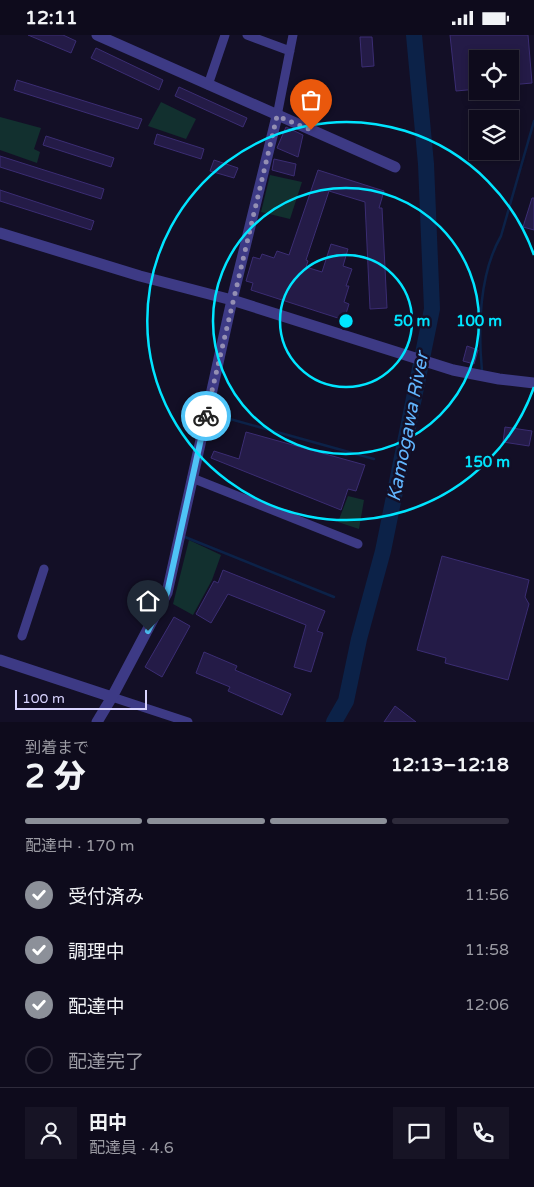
<!DOCTYPE html>
<html lang="ja">
<meta charset="utf-8">
<style>
:root{--surface:#0e0b1c;--page:#171425;--text:#f1f3f6;--muted:#9b9ba3;--line:#2e2b3b;--accent:#8c9099}
body{margin:0;font-family:"Varela Round","Noto Sans JP",sans-serif;background:var(--page);color:var(--text);height:100vh;display:flex;flex-direction:column;font-size:19px;white-space:nowrap}
*{box-sizing:border-box;margin:0}
p{font-size:16px;color:var(--muted)}
.icon{flex:none;width:28px;height:28px;fill:none;stroke:currentColor;stroke-width:2;stroke-linecap:round;stroke-linejoin:round}
.map{position:relative;height:687px;overflow:hidden}
.sheet{display:flex;flex-direction:column;background:var(--surface);flex:1}
.sheet>*{flex:none}
.controls{position:absolute;left:469px;top:15px;display:grid;gap:10px}
.controls a{display:grid;place-items:center;width:50px;height:50px;border-radius:0px;background:var(--surface);box-shadow:0 2px 8px #0003,0 0 0 1px var(--line);font-size:25px}
.scale{position:absolute;left:15px;bottom:12px;width:132px;box-sizing:border-box;padding-left:5px;border:2px solid #d9d4ff;border-top:0;font-size:14px;line-height:18px;white-space:nowrap;color:#d9d4ff;-webkit-text-stroke:4px #130f26;paint-order:stroke}
.pin{position:absolute;display:grid;place-items:center;width:42px;height:42px;color:#fff;margin:-51px -21px;border-radius:50% 50% 50% 0;rotate:-45deg;box-shadow:0 0 5px #0007}
.pin .icon{rotate:45deg}
.courier{position:absolute;display:grid;place-items:center;width:50px;height:50px;margin:-25px;border:4px solid #4fc3f7;border-radius:50%;background:#fff;color:#222;box-shadow:0 1px 6px #0007}
.summary em{font-style:normal;font-weight:800}
.summary div{display:flex;flex-direction:column-reverse}
.summary{display:flex;align-items:center;justify-content:space-between;height:85px;padding:0 25px}
h1{font-size:32px;font-weight:800;line-height:38px}
.bar{display:grid;grid-template-columns:repeat(4,1fr);gap:8px 5px;align-content:center;height:60px;padding:0 25px}
.bar i{height:6px;border-radius:4px;background:var(--line)}
.bar .active{background:var(--accent)}
.bar p{grid-column:span 4}
.line{display:flex;align-items:center;gap:12px;padding:0 25px;border-top:1px solid var(--line)}
.line div{flex:1}
.round{display:grid;place-items:center;flex:none;width:52px;height:52px;border-radius:0px;background:var(--page)}
ol{padding:0 25px;list-style:none}
li{display:flex;align-items:center;gap:15px;height:55px}
li p{margin-inline-start:auto}
li .icon{padding:5px;border-radius:50%;background:var(--accent);color:#fff;stroke-width:4}
li:last-child{color:var(--muted)}
li i{width:28px;height:28px;border:2px solid var(--line);border-radius:50%}
.status{display:flex;justify-content:space-between;align-items:center;height:35px;padding:0 25px;background:var(--surface);direction:ltr}
.status svg{height:14px;fill:currentColor}
.map>svg:first-child{display:block}
.green{fill:#12302f}
.lines{fill:none;stroke-linecap:round;stroke-linejoin:round}
.stream{stroke:#0c2248;stroke-width:2.5}
.river{stroke:#0c2248;stroke-width:16}
.building{fill:#241b47;stroke:#3b2d73}
.minor{stroke:#3d3a85;stroke-width:9}
.tertiary{stroke:#3d3a85;stroke-width:11}
.done{stroke:#948fb3;stroke-width:5;stroke-dasharray:0 9}
.route{stroke:#4fc3f7;stroke-width:6}
.ring{fill:none;stroke:#00e5ff;stroke-width:2.5}
.labels{text-anchor:middle;dominant-baseline:central;stroke-width:5;stroke-linejoin:round;paint-order:stroke}
.water-label{font-size:19px;font-style:italic;fill:#62b6ff;stroke:#130f26}
.centre{fill:#00e5ff;stroke:#130f26;stroke-width:2.5}
.ring-label{font-size:15px;text-anchor:middle;font-weight:bold;fill:#00e5ff;stroke:#130f26;stroke-width:5;stroke-linejoin:round;paint-order:stroke}
</style>
<div class="status"><b>12:11</b><svg viewBox="0 0 49 12"><path d="M0 12V9h3v3zM5 12V6h3v6zM10 12V3h3v9zM15 12V0h3v12zM26 1h20v11H26zM47 4h2v5h-2z"/></svg></div>
<div class="map">
<svg width="534" height="687" viewBox="0 0 534 687">
<rect width="100%" height="100%" fill="#130f26"/>
<path class="green" d="M161 67 196 84 186 104 148 91Z
M0 82 41 93 34 114 40 117 37 128 0 115Z
M270 140 302 147 290 184 261 177Z
M348 461 364 465 359 494 338 487Z
M189 505 221 520 212 545 193 580 173 569Z"/>
<g class="lines">
<path class="stream" d="M482 336C478 294 479 239 501 201L534 86
M212 379 374 424
M185 502 334 562"/>
<path class="river" d="M334 687 346 666 359 604 383 516 432 274 426 129 414 0"/>
</g>
<path class="building" d="M28 0H63L76 6 71 18Z
M450 0H528L532 48 510 50V24H478V54L456 56Z
M360 2H372L374 31 362 32Z
M96 13 163 45 159 55 91 23Z
M17 45 142 84 138 94 14 55Z
M179 52 247 83 243 92 175 61Z
M286 92 303 100 298 122 277 113Z
M157 99 204 114 201 124 154 109Z
M46 101 114 123 111 132 43 110Z
M0 121 104 154 101 164 0 132Z
M274 124 296 129 294 141 272 135Z
M214 125 238 133 234 143 210 136Z
M318 135 384 156 379 173H382L387 273 370 274 365 167 329 156 306 225 308 226 306 232 322 237 331 209 348 214 343 231 352 234 346 251H349L344 267 349 269 344 285 251 255 253 248 246 246 253 222 260 224 262 219 274 223 277 216 289 220Z
M0 155 94 186 91 195 0 166Z
M532 163H534V195L523 192Z
M467 311 478 315 474 329 463 326Z
M505 392 532 396 529 411 503 407Z
M246 397 365 430 356 456 348 454 341 475 211 423 214 416 239 424Z
M442 521 529 545 525 562 529 569 508 645 445 628 446 623 417 615Z
M223 535 325 576 317 596 323 598 311 637 294 632 306 590 228 559 211 588 196 579 214 546 218 548Z
M174 582 190 591 162 642 145 632Z
M204 617 237 631 235 635 291 659 282 680 228 656 230 652 196 638Z
M395 671 416 687H384Z"/>
<g class="lines">
<path class="minor" d="M247 0 290 16
M208 50 225 0
M277 81 293 0
M192 443 358 509
M22 601 44 534
M112 662 188 687"/>
<path class="tertiary" d="M97 0 395 132
M0 198 140 241 232 265 453 335 499 344 534 348
M0 625 112 662 167 558 232 265 277 81
M97 687 112 662"/>
</g>
<g class="lines">
<path class="done" d="M206 381 277 81 311 95"/>
<path class="route" d="M148 596 167 558 206 381"/>
</g>
<g class="ring">
<circle cx="346" cy="286" r="66"/>
<circle cx="346" cy="286" r="133"/>
<path d="M534 352A199 199 0 1 1 534 220"/>
</g>
<g class="labels">
<g class="water-label">
<text transform="translate(408 392) rotate(-79)">Kamogawa River</text>
</g>
</g>
<circle cx="346" cy="286" r="8" class="centre"/>
<g class="ring-label">
<text x="412" y="291">50 m</text>
<text x="479" y="291">100 m</text>
<text x="487" y="432">150 m</text>
</g>
</svg>
<div class="controls">
<a><svg class="icon" aria-label="locate" viewBox="0 0 24 24"><circle cx="12" cy="12" r="6"/><path d="M12 2v4M12 18v4M2 12h4M18 12h4"/></svg></a>
<a><svg class="icon" aria-label="layers" viewBox="0 0 24 24"><path d="M12 4l9 5-9 5-9-5zM3 14l9 5 9-5"/></svg></a>
</div>
<div class="scale">100 m</div>
<div class="pin" style="left:311px;top:95px;background:#ea580c"><svg class="icon" aria-label="bag" viewBox="0 0 24 24"><path d="M5 8h14l-1 12H6zM9 8a3 3 0 0 1 6 0"/></svg></div>
<div class="pin" style="left:148px;top:596px;background:#1f2937"><svg class="icon" aria-label="home" viewBox="0 0 24 24"><path d="M3 11l9-7 9 7M6 9v11h12V9"/></svg></div>
<div class="courier" style="left:206px;top:381px"><svg class="icon" aria-label="bike" viewBox="0 0 24 24"><circle cx="6" cy="16" r="4"/><circle cx="18" cy="16" r="4"/><path d="M6 16l4-8h5l3 8M10 8l3 8H6M13 5h3"/></svg></div>
</div>
<section class="sheet">
<div class="summary"><div><h1>2 分</h1><p>到着まで</p></div><em>12:13–12:18</em></div>
<div class="bar"><i class="active"></i><i class="active"></i><i class="active"></i><i></i><p>配達中 · 170 m</p></div>
<ol>
<li><svg class="icon" aria-label="check" viewBox="0 0 24 24"><path d="M5 12l5 5 9-10"/></svg>受付済み<p>11:56</p></li>
<li><svg class="icon" aria-label="check" viewBox="0 0 24 24"><path d="M5 12l5 5 9-10"/></svg>調理中<p>11:58</p></li>
<li><svg class="icon" aria-label="check" viewBox="0 0 24 24"><path d="M5 12l5 5 9-10"/></svg>配達中<p>12:06</p></li>
<li><i></i>配達完了</li>
</ol>
<div class="line" style="height:90px"><a class="round"><svg class="icon" aria-label="person" viewBox="0 0 24 24"><circle cx="12" cy="8" r="4"/><path d="M4 21q1-7 8-7t8 7"/></svg></a><div><b>田中</b><p>配達員 · 4.6</p></div><a class="round"><svg class="icon" aria-label="chat" viewBox="0 0 24 24"><path d="M4 5h16v11H9l-5 4z"/></svg></a><a class="round"><svg class="icon" aria-label="phone" viewBox="0 0 24 24"><path d="M5 4h4l2 5-3 2q2 4 5 5l2-3 5 2v4C11 20 4 13 5 4z"/></svg></a></div>
</section>
